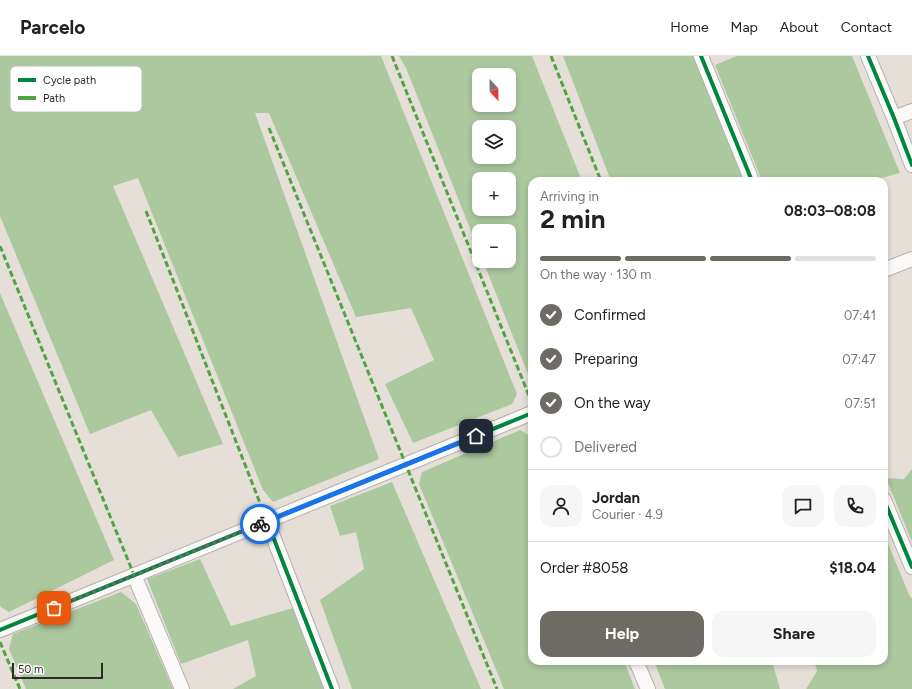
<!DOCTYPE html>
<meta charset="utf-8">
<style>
:root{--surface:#fff;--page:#f6f6f6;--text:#222;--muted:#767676;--line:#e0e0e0;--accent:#6e6a64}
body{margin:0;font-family:Figtree,sans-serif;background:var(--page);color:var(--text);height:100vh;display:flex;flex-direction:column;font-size:15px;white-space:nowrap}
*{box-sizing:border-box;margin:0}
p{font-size:13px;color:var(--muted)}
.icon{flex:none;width:22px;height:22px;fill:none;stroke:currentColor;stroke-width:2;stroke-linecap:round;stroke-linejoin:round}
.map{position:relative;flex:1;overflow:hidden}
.sheet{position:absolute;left:528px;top:121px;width:360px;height:488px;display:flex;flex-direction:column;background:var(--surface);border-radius:12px;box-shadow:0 2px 6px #0003}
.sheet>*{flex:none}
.needle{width:26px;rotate:158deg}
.buttons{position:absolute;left:472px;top:12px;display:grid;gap:8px}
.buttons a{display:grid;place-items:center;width:44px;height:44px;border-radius:8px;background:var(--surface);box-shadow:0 2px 6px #0003;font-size:20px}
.scale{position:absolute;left:12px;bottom:10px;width:91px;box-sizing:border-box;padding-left:4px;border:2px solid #2e2b26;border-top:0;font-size:11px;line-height:14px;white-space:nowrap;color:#2e2b26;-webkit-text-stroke:3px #fff;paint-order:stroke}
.pin{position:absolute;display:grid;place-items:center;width:34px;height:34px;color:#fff;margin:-17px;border-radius:8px;box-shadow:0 2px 6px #0006}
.courier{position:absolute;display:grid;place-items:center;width:40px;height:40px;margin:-20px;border:3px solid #1a73e8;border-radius:50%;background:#fff;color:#222;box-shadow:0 1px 5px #0007}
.overview em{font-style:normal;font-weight:700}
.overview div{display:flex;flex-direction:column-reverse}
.overview{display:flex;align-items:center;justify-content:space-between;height:68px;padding:0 12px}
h1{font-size:26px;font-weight:700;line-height:30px}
.bar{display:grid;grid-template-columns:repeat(4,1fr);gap:6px 4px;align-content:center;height:48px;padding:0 12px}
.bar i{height:5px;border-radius:3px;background:var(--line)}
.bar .active{background:var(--accent)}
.bar p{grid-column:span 4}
.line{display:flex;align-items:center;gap:10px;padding:0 12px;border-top:1px solid var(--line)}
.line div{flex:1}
.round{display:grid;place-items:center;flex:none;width:42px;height:42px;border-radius:12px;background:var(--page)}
ol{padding:0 12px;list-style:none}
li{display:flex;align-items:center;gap:12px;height:44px}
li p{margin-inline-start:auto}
li .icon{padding:4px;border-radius:50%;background:var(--accent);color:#fff;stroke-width:4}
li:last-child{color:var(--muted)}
li i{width:22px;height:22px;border:2px solid var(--line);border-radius:50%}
.action{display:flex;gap:8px;margin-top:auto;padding:8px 12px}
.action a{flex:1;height:46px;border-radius:12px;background:var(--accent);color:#fff;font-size:16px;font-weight:700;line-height:46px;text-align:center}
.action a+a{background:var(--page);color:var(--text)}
header{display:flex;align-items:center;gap:24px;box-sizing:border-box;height:56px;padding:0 20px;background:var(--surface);border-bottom:1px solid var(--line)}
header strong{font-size:19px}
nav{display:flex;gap:22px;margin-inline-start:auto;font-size:14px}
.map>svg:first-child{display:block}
.forest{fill:#abc89f;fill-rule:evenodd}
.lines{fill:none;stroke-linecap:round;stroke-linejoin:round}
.street-casing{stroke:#b5b1ab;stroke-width:16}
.street{stroke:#fbfaf9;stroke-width:14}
.quiet{stroke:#52a442;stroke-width:3;stroke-dasharray:6 3;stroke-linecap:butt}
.cycleway-casing{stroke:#fff;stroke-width:6}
.cycleway{stroke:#00873e;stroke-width:4}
.done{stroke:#6e6a64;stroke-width:4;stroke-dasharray:0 7.2}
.route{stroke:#1a73e8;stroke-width:5}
.key{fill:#fff;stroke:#c0bfbe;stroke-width:1}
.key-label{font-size:11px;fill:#2e2b26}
</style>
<header>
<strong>Parcelo</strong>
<nav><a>Home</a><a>Map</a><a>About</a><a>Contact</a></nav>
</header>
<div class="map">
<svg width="912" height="633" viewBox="0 0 912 633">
<rect width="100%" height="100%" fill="#e5dfd8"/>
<path class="forest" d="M0 0H381L517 338 512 348 413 387 385 328 434 304 411 252 356 261 269 57H255L379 403 273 446 263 434 138 122 113 130 223 388 178 401 151 354 90 378 0 160Z
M399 0H532L582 125H532V328L483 205H509V175H479V195L406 12ZM479 19H509V49H479ZM479 71H509V101H479ZM479 123H509V153H479Z
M563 0H693L744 125H611Z
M737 0H852L900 117 870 125H762L715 9Z
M0 237 114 504 9 556 1 551 0 550Z
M520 374 532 381V605H624L635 633H504L419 428 422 416Z
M912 413V486L886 422 904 423Z
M392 426 481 633H352L320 544 364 513 356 476 340 480 330 450Z
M884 478 910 541 912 542V633H806L817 615 814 605H884Z
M200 503 231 570 293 552 324 633H233L256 620 248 584 181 608 147 523Z
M121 536 136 548 173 633H26L9 593 13 578Z
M654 605H772L780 633H665Z"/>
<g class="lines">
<g class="street-casing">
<path id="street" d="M701 0 752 125
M868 0 894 62 912 109
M894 62 912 55
M884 214 912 203
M884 444 912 511
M267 465 332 633
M134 519 182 633
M0 574 532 357
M636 605 648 633"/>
</g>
<use href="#street" class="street"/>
<path class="quiet" d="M392 0 532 347
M551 0 601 125
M269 72 497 633
M146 155 267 465
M0 190 134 519
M0 586 20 633"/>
<g class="cycleway-casing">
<path id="cycleway" d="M701 0 752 125
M868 0 894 62 912 109
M884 444 912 511
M267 465 332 633
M0 574 532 357"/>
</g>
<use href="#cycleway" class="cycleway"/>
</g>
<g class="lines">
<path class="done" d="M54 552 260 468"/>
<path class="route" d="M260 468 476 380"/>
</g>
<rect x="10" y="10" width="132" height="46" rx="6" class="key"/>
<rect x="18" y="22" width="18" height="4" fill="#00873e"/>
<rect x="18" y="40" width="18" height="4" fill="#52a442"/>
<g class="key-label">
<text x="43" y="28">Cycle path</text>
<text x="43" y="46">Path</text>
</g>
</svg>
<div class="buttons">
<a><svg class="needle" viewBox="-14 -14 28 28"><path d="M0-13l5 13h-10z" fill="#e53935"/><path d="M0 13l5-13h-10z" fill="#767676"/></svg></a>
<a><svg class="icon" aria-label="layers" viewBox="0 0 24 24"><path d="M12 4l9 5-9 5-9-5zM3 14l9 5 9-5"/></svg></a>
<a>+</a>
<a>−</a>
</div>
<div class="scale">50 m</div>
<div class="pin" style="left:54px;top:552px;background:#ea580c"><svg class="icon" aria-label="bag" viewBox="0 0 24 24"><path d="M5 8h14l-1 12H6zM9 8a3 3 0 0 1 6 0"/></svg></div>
<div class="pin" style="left:476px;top:380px;background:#1f2937"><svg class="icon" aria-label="home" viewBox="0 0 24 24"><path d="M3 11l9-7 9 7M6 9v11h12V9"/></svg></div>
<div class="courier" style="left:260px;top:468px"><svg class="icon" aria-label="bike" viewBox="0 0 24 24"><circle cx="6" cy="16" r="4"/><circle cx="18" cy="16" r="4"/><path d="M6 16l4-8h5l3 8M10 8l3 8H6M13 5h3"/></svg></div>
<section class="sheet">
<div class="overview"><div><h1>2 min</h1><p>Arriving in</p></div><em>08:03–08:08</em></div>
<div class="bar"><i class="active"></i><i class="active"></i><i class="active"></i><i></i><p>On the way · 130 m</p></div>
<ol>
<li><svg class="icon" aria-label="check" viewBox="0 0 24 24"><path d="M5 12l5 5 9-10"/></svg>Confirmed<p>07:41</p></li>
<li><svg class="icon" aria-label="check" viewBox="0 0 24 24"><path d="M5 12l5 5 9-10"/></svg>Preparing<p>07:47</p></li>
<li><svg class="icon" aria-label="check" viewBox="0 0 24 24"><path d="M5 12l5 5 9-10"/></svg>On the way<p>07:51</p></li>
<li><i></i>Delivered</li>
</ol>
<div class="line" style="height:72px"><a class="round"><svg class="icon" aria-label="person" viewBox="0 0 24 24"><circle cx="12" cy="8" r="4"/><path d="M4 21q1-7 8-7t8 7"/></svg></a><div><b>Jordan</b><p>Courier · 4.9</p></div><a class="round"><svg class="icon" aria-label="chat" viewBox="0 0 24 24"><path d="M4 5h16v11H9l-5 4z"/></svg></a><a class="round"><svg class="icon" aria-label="phone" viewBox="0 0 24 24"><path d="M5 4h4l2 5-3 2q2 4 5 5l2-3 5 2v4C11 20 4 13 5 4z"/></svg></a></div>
<div class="line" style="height:52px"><div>Order #8058</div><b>$18.04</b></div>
<div class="action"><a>Help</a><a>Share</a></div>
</section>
</div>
